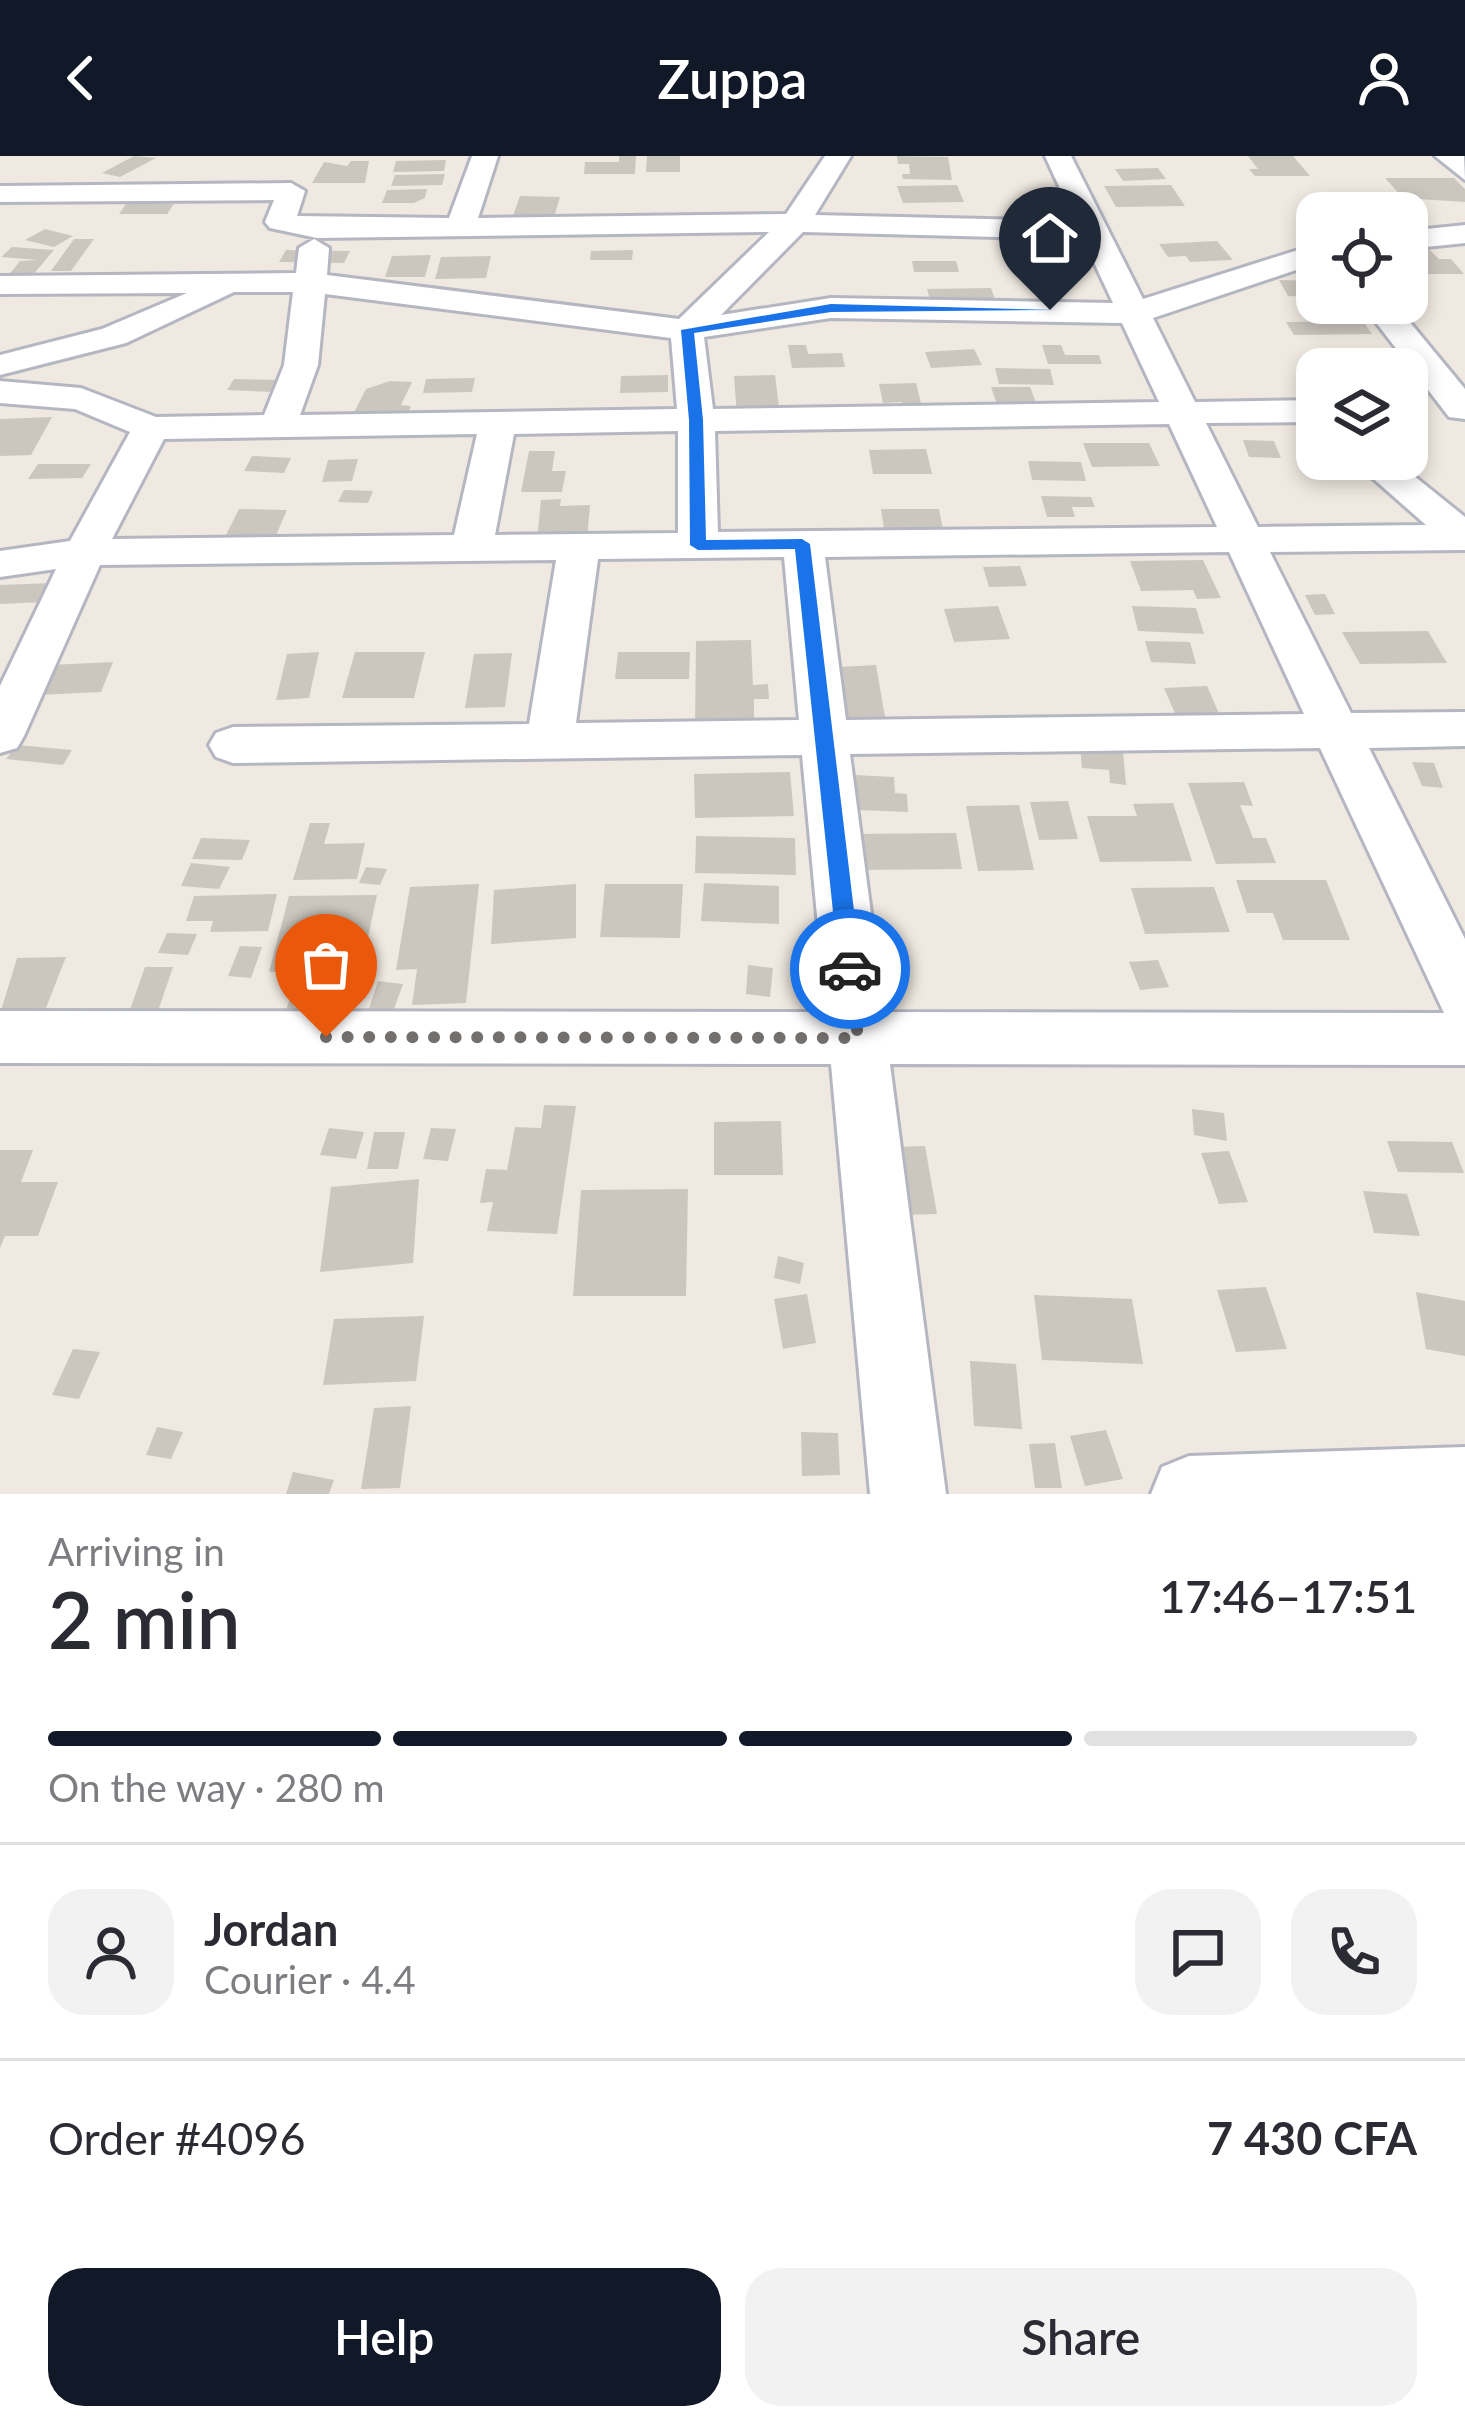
<!DOCTYPE html>
<meta charset="utf-8">
<style>
:root{--surface:#fff;--page:#f2f2f3;--text:#2b2b33;--muted:#7c7c81;--line:#e1e1e2;--accent:#111827}
body{margin:0;font-family:Lato,sans-serif;background:var(--page);color:var(--text);height:100vh;display:flex;flex-direction:column;font-size:45px;white-space:nowrap}
*{box-sizing:border-box;margin:0}
p{font-size:39px;color:var(--muted)}
.icon{flex:none;width:66px;height:66px;fill:none;stroke:currentColor;stroke-width:2;stroke-linecap:round;stroke-linejoin:round}
.map{position:relative;height:1338px;overflow:hidden}
.sheet{display:flex;flex-direction:column;background:var(--surface);flex:1}
.sheet>*{flex:none}
.controls{position:absolute;left:1296px;top:36px;display:grid;gap:24px}
.controls a{display:grid;place-items:center;width:132px;height:132px;border-radius:24px;background:var(--surface);box-shadow:0 6px 18px #0003;font-size:60px}
.pin{position:absolute;display:grid;place-items:center;width:102px;height:102px;color:#fff;margin:-123px -51px;border-radius:50% 50% 50% 0;rotate:-45deg;box-shadow:0 0 12px #0007}
.pin .icon{rotate:45deg}
.courier{position:absolute;display:grid;place-items:center;width:120px;height:120px;margin:-60px;border:9px solid #1a73e8;border-radius:50%;background:#fff;color:#222;box-shadow:0 3px 15px #0007}
.head em{font-style:normal;font-weight:600}
.head div{display:flex;flex-direction:column-reverse}
.head{display:flex;align-items:center;justify-content:space-between;height:204px;padding:0 48px}
h1{font-size:78px;font-weight:600;line-height:90px}
.bar{display:grid;grid-template-columns:repeat(4,1fr);gap:18px 12px;align-content:center;height:144px;padding:0 48px}
.bar i{height:15px;border-radius:9px;background:var(--line)}
.bar .selected{background:var(--accent)}
.bar p{grid-column:span 4}
.line{display:flex;align-items:center;gap:30px;padding:0 48px;border-top:3px solid var(--line)}
.line div{flex:1}
.round{display:grid;place-items:center;flex:none;width:126px;height:126px;border-radius:36px;background:var(--page)}
.cta{display:flex;gap:24px;margin-top:auto;padding:24px 48px}
.cta a{flex:1;height:138px;border-radius:36px;background:var(--accent);color:#fff;font-size:48px;font-weight:600;line-height:138px;text-align:center}
.cta a+a{background:var(--page);color:var(--text)}
header{display:flex;justify-content:space-between;align-items:center;height:156px;padding:0 48px;background:var(--accent);color:#fff;font-size:54px;font-weight:600}
.map>svg:first-child{display:block}
.building{fill:#cbc7bf}
.lines{fill:none;stroke-linecap:round;stroke-linejoin:round}
.street-casing{stroke:#b4b7c1;stroke-width:6}
.street{fill:#fff;fill-rule:evenodd}
.route{fill:#1a73e8}
.done{stroke:#726f6d;stroke-width:12;stroke-dasharray:0 21.6}
</style>
<header><svg class="icon" aria-label="back" viewBox="0 0 24 24"><path d="M15 5l-7 7 7 7"/></svg>Zuppa<svg class="icon" aria-label="person" viewBox="0 0 24 24"><circle cx="12" cy="8" r="4"/><path d="M4 21q1-7 8-7t8 7"/></svg></header>
<div class="map">
<svg width="1465" height="1338" viewBox="0 0 1465 1338">
<rect width="100%" height="100%" fill="#efe9e1"/>
<path class="building" d="M134 0 156 2 120 21 102 17Z
M619 0H636L635 18H584L585 6H619Z
M647 0H680V16H646Z
M897 0 948 1 952 24 903 23 902 18H910L909 8H898Z
M1248 0H1293L1310 20H1255L1249 13H1258Z
M446 4 444 15 393 16 396 5Z
M351 5H369L365 27H312L324 6 347 10Z
M1158 12 1166 23 1123 25 1115 13Z
M445 18 442 29 391 30 395 19Z
M1385 22H1454L1465 33V46L1403 42Z
M957 29 964 46 903 47 897 30Z
M1171 29 1185 50 1116 51 1104 30Z
M427 33 425 42 414 47H382L387 34Z
M520 40 560 41 554 61 513 60Z
M126 48H174L167 58H119Z
M45 73 73 80 54 91 25 84Z
M74 83H94L71 115H51Z
M1217 85 1233 104 1190 106 1186 100 1168 101 1159 88Z
M1058 89 1064 101 1020 102 1015 90Z
M12 91 54 94 32 120H8L20 105 38 104 1 101Z
M286 94 350 95 344 107 279 106Z
M633 94 632 104H590L591 95Z
M1407 94H1430L1439 103H1451L1464 118H1407Z
M431 99 425 121H385L392 100Z
M491 100 486 122 435 123 441 101Z
M912 105H956L959 116H914Z
M1279 124 1317 125V141L1288 140Z
M991 132 996 146 931 147 927 133Z
M1363 165 1372 178 1294 179 1286 166Z
M788 189H806L808 198 842 197 845 211 792 212Z
M1042 189H1061L1065 199H1099L1102 208H1048Z
M974 193 982 209 931 212 925 196Z
M995 212 1050 213 1054 229 999 228Z
M668 219V236L620 237 621 220Z
M775 219 780 259 737 260 734 220Z
M475 222 472 236 423 237 426 223Z
M234 223 281 224 274 236 227 234Z
M390 225 412 226 401 249 411 250 399 277 345 274 366 233Z
M916 227 924 260 906 261 902 246 883 247 879 228Z
M991 231H1030L1042 262 1002 263Z
M52 261 31 299 0 300V263Z
M1243 284 1274 285 1281 302 1249 301Z
M1083 287H1149L1160 310 1092 311Z
M926 293 932 318H873L869 294Z
M529 295H555L552 315H566L562 336H521Z
M252 300 291 302 284 317 244 315Z
M358 303 352 325 322 326 328 304Z
M1028 305 1081 306 1086 325 1032 324Z
M38 308H91L82 322 28 323Z
M344 334 373 335 368 347 338 346Z
M1041 340 1091 341 1095 351H1072L1075 361H1047Z
M561 343 560 350 590 349 587 383 537 384 541 344Z
M239 353 287 354 273 386 223 385Z
M881 353H939L943 373H884Z
M1203 404 1221 442 1197 443 1193 434 1141 435 1130 405Z
M1020 410 1027 430 989 431 983 411Z
M53 427 44 446 0 448V429Z
M1325 438 1335 458 1315 459 1305 439Z
M998 450 1010 483 954 486 944 453Z
M1132 450 1196 452 1204 478 1138 475Z
M1428 475 1447 507 1360 508 1342 476Z
M751 484 753 529 768 528 769 543H754V573H695L696 485Z
M1145 485 1190 486 1196 508 1151 506Z
M319 496 309 542 276 544 287 498Z
M355 496H425L414 542H342Z
M618 496H690L689 523H615Z
M512 497 505 551 465 552 474 498Z
M113 506 101 536 36 539 49 509Z
M876 509 885 561 846 562 838 511Z
M1207 530 1220 560 1177 562 1164 532Z
M17 589 72 594 63 609 6 603Z
M1080 591 1123 595 1126 629 1110 627 1109 614 1082 612Z
M1412 606 1434 607 1443 632 1422 630Z
M790 616 794 660 695 662 694 618Z
M855 619 894 621 895 637 907 638 908 656 856 654Z
M1244 626 1253 650 1240 649 1253 682H1266L1276 707 1216 708 1188 627Z
M1068 645 1078 683 1039 684 1030 646Z
M1173 647 1192 705 1100 706 1087 660H1137L1133 648Z
M1019 649 1034 714 978 715 966 650Z
M310 667H330L324 688 365 687 357 723 293 724Z
M956 677 962 713 856 714 852 678Z
M696 680 795 682 796 719 695 717Z
M201 682 250 684 242 704 192 703Z
M191 707 230 711 219 733 181 730Z
M366 711 387 713 380 729 359 727Z
M1236 724H1326L1350 784H1283L1273 757H1247Z
M704 727 779 730V768L701 765Z
M479 728 466 847 412 849 417 813 396 814 410 731Z
M576 728V782L491 788 494 734Z
M605 728H683L680 782 600 781Z
M1214 731 1230 776 1145 778 1131 732Z
M277 738 268 775 210 776 213 765H186L194 740Z
M377 739 361 814 269 816 289 740Z
M167 777 197 778 188 799 158 797Z
M240 790 262 791 251 822 228 820Z
M66 801 44 857 0 858 17 802Z
M1158 804 1169 831 1140 834 1129 806Z
M748 809 773 812 770 841 746 838Z
M145 811H173L157 858 128 859Z
M298 821 326 823 312 862 284 859Z
M378 825 403 828 390 864 366 862Z
M544 949 576 950 557 1078 487 1075 493 1046 480 1047 486 1013 507 1014 515 971 541 972Z
M1192 953 1224 957 1227 985 1194 979Z
M781 965 783 1019H714V966Z
M329 972 364 976 356 1003 320 999Z
M431 972 456 973 448 1005 423 1003Z
M374 976H405L398 1013H367Z
M1387 985 1452 986 1464 1017 1398 1016Z
M925 990 937 1058 903 1059 894 991Z
M0 994H33L21 1026H58L38 1080H5L0 1092Z
M1229 995 1248 1046 1219 1048 1201 997Z
M419 1023 413 1107 320 1116 331 1031Z
M688 1033 686 1140H573L581 1034Z
M1363 1035 1407 1038 1420 1080 1374 1077Z
M778 1100 804 1107 800 1128 774 1122Z
M1266 1131 1287 1193 1236 1196 1217 1134Z
M1416 1136 1465 1145V1200L1426 1193Z
M807 1138 816 1187 783 1193 774 1143Z
M1034 1139 1132 1143 1143 1208 1042 1204Z
M424 1160 416 1225 323 1229 334 1163Z
M73 1193 100 1196 79 1243 52 1239Z
M970 1205 1016 1208 1022 1273 974 1270Z
M411 1250 400 1332 361 1333 374 1252Z
M157 1271 183 1276 171 1303 146 1299Z
M1106 1274 1123 1323 1085 1330 1070 1280Z
M801 1276 838 1277 840 1319 802 1320Z
M1055 1287 1062 1332H1035L1029 1288Z
M293 1316 334 1324 329 1338H286Z"/>
<g class="lines">
<g class="street-casing">
<path id="street" d="M472 0H498L478 62 786 58 825 0H851L815 59 1075 65 1045 0H1071L1143 143 1317 88V107L1153 162 1195 246 1317 244V266L1206 267 1258 371 1426 369 1351 303H1393L1465 361V394L1270 396 1351 557 1465 556V590L1369 592 1465 783V909L890 908 946 1338H870L831 908 0 907V855L826 856 802 599 233 607 216 601 209 589 216 577 233 571 529 568 556 404 100 409 24 580 17 592 0 597V530L56 413 0 421V395L70 385 130 276 75 253 0 247V225L81 232 156 261 264 259 284 209 293 136H234L126 187 0 219V199L102 173 187 137 0 138V120L296 117 299 92 314 83 329 92 327 119 679 163 769 76 317 82 270 72 265 66 274 44 0 46V30L291 27 305 35 297 60 449 62ZM803 76 1083 83 1113 147 831 142 721 159ZM325 138 671 182 677 253 300 259 318 209ZM831 162 1122 167 1159 246 713 253 704 181ZM1169 268 1217 371 718 376 715 275ZM678 275V377L495 379 514 278ZM477 278 454 379 112 383 164 283ZM1229 396 1304 558 846 564 825 401ZM784 401 799 564 576 567 598 403ZM1320 592 1444 857 884 856 850 598Z
M1435 0H1464L1465 24Z
M1465 69V87L1407 93V75Z
M1361 147H1394L1465 233V263L1449 261Z
M1465 1291V1338H1151L1162 1311 1189 1300Z"/>
</g>
<use href="#street" class="street"/>
</g>
<path class="route" d="M831 148 1056 154 831 156 694 177 703 264 706 384 802 383 810 388 861 813 850 822 839 813 795 393 698 394 690 389 689 264 681 174Z"/>
<g class="lines">
<path class="done" d="M326 881 858 882 850 813"/>
</g>
</svg>
<div class="controls">
<a><svg class="icon" aria-label="locate" viewBox="0 0 24 24"><circle cx="12" cy="12" r="6"/><path d="M12 2v4M12 18v4M2 12h4M18 12h4"/></svg></a>
<a><svg class="icon" aria-label="layers" viewBox="0 0 24 24"><path d="M12 4l9 5-9 5-9-5zM3 14l9 5 9-5"/></svg></a>
</div>
<div class="pin" style="left:326px;top:881px;background:#ea580c"><svg class="icon" aria-label="bag" viewBox="0 0 24 24"><path d="M5 8h14l-1 12H6zM9 8a3 3 0 0 1 6 0"/></svg></div>
<div class="pin" style="left:1050px;top:154px;background:#1f2937"><svg class="icon" aria-label="home" viewBox="0 0 24 24"><path d="M3 11l9-7 9 7M6 9v11h12V9"/></svg></div>
<div class="courier" style="left:850px;top:813px"><svg class="icon" aria-label="car" viewBox="0 0 24 24"><path d="M5 17H2v-5l4-1 3-4h7l3 4 3 1v5h-3M9 17h6M6 11h13"/><circle cx="7" cy="17" r="2"/><circle cx="17" cy="17" r="2"/></svg></div>
</div>
<section class="sheet">
<div class="head"><div><h1>2 min</h1><p>Arriving in</p></div><em>17:46–17:51</em></div>
<div class="bar"><i class="selected"></i><i class="selected"></i><i class="selected"></i><i></i><p>On the way · 280 m</p></div>
<div class="line" style="height:216px"><a class="round"><svg class="icon" aria-label="person" viewBox="0 0 24 24"><circle cx="12" cy="8" r="4"/><path d="M4 21q1-7 8-7t8 7"/></svg></a><div><b>Jordan</b><p>Courier · 4.4</p></div><a class="round"><svg class="icon" aria-label="chat" viewBox="0 0 24 24"><path d="M4 5h16v11H9l-5 4z"/></svg></a><a class="round"><svg class="icon" aria-label="phone" viewBox="0 0 24 24"><path d="M5 4h4l2 5-3 2q2 4 5 5l2-3 5 2v4C11 20 4 13 5 4z"/></svg></a></div>
<div class="line" style="height:156px"><div>Order #4096</div><b>7 430 CFA</b></div>
<div class="cta"><a>Help</a><a>Share</a></div>
</section>
